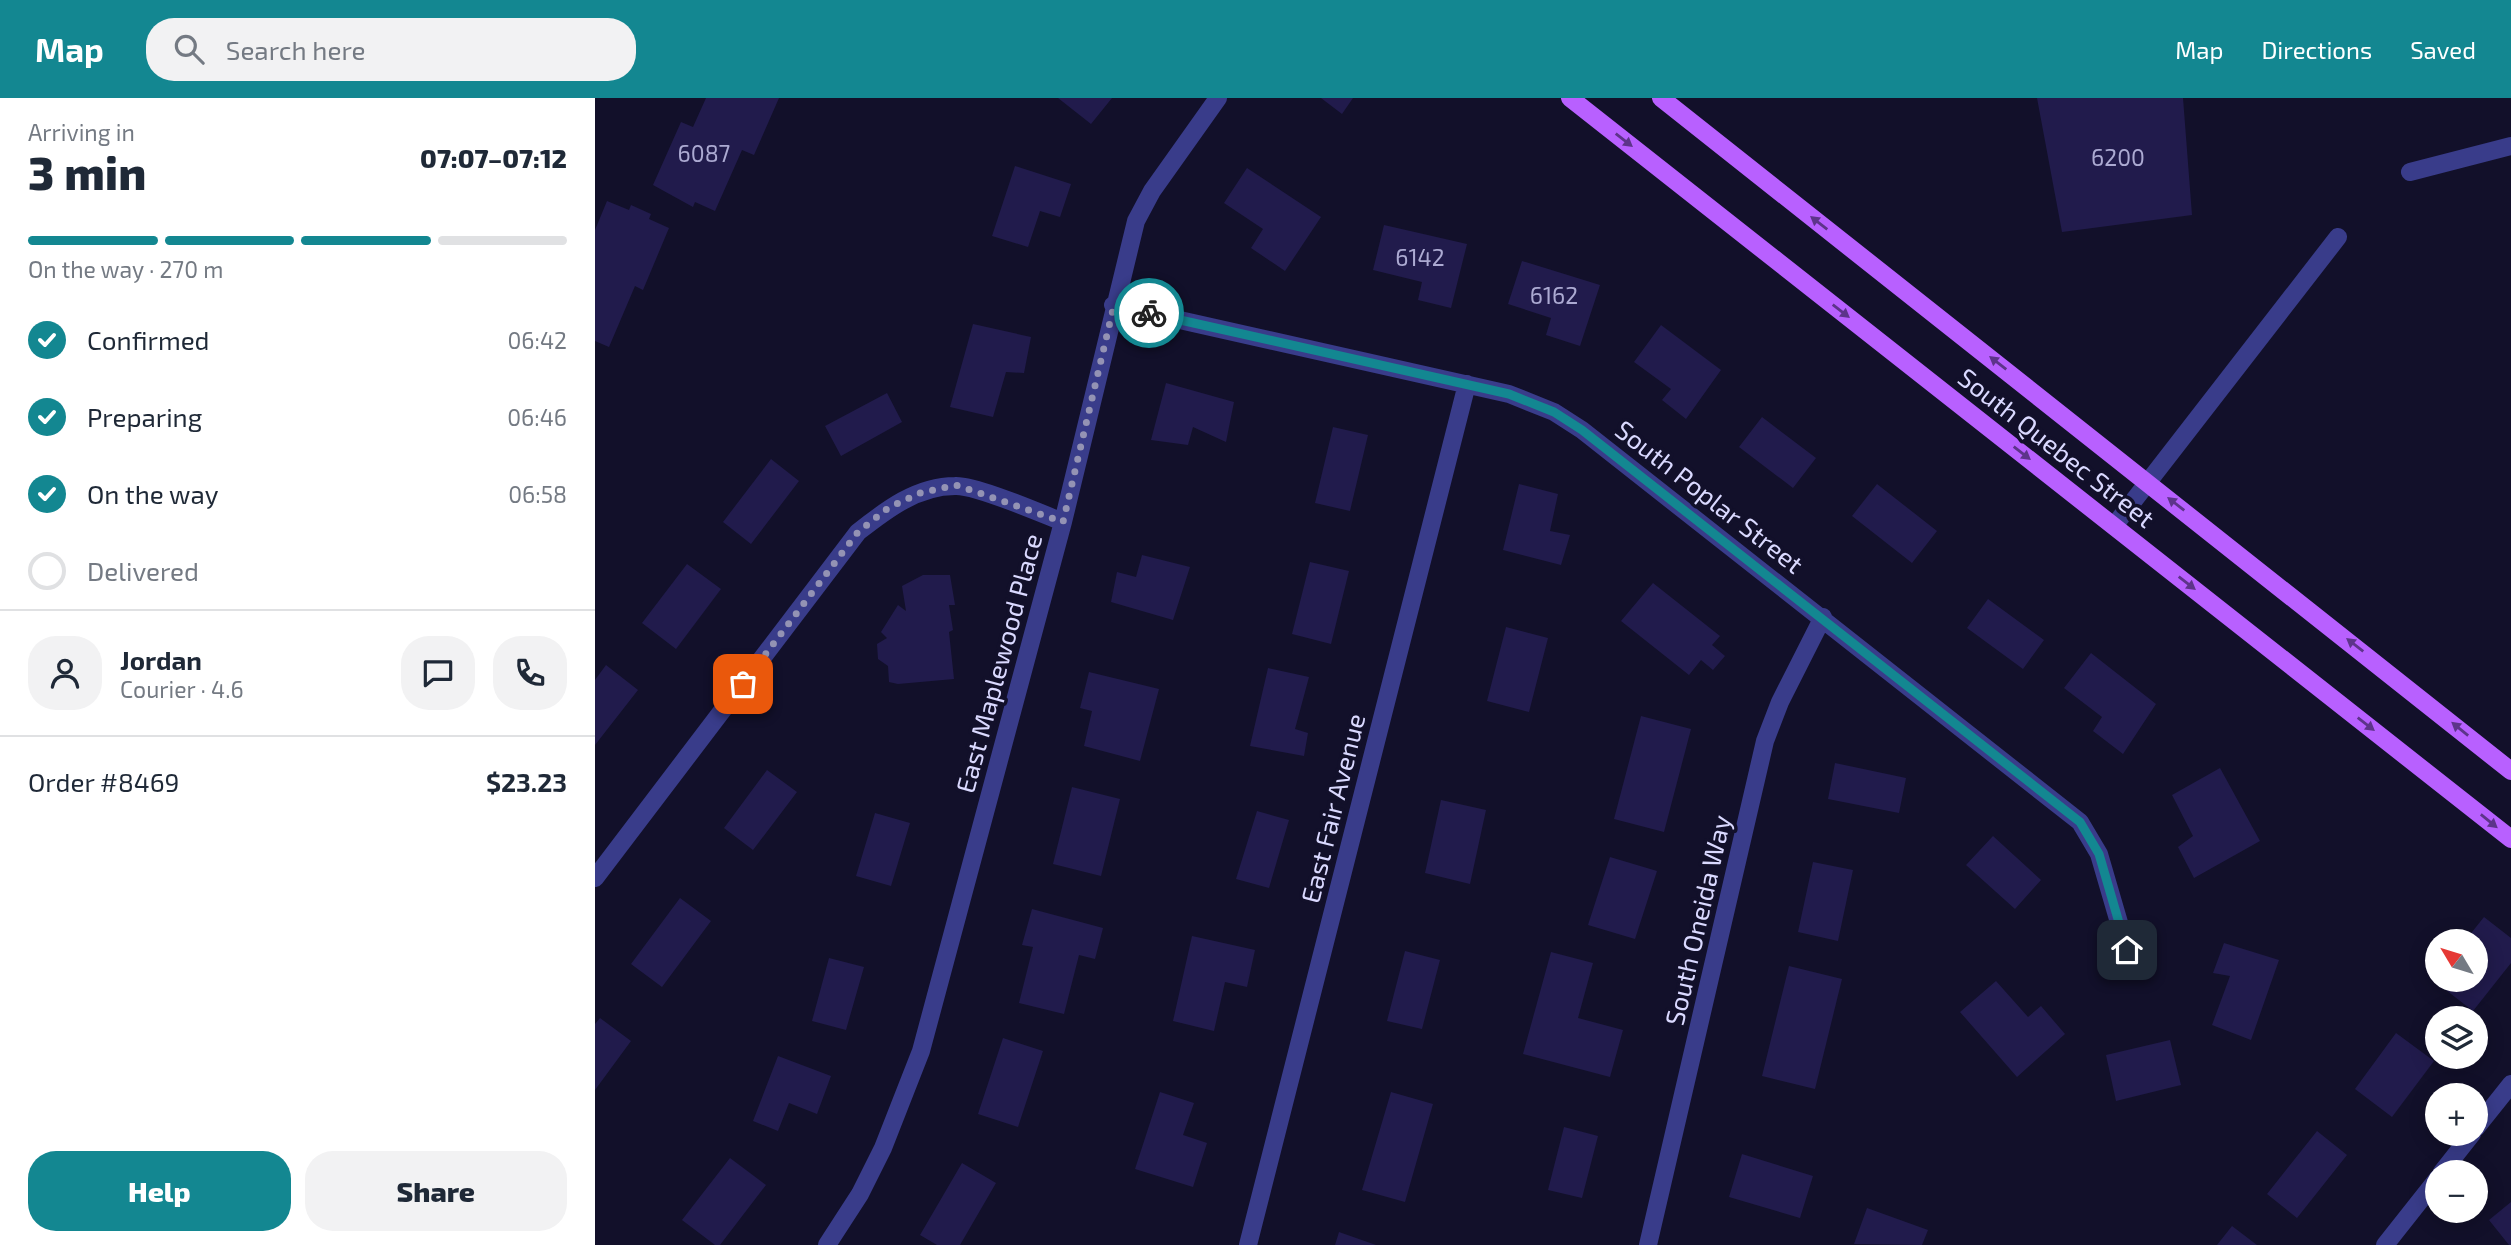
<!DOCTYPE html>
<meta charset="utf-8">
<style>
:root{--surface:#fff;--page:#f2f2f3;--text:#1f2937;--muted:#747a83;--line:#e0e1e3;--accent:#138791}
body{margin:0;font-family:"Exo 2",sans-serif;background:var(--page);color:var(--text);height:100vh;display:flex;flex-direction:column;font-size:26px;white-space:nowrap}
*{box-sizing:border-box;margin:0}
p{font-size:23px;color:var(--muted)}
.icon{flex:none;width:38px;height:38px;fill:none;stroke:currentColor;stroke-width:2;stroke-linecap:round;stroke-linejoin:round}
.map{position:relative;flex:1;overflow:hidden}
.drawer{display:flex;flex-direction:column;background:var(--surface);width:595px}
.drawer>*{flex:none}
.needle{width:46px;rotate:308deg}
.buttons{position:absolute;left:1830px;top:831px;display:grid;gap:14px}
.buttons a{display:grid;place-items:center;width:63px;height:63px;border-radius:50%;background:var(--surface);box-shadow:0 4px 18px #0003;font-size:35px}
.pin{position:absolute;display:grid;place-items:center;width:60px;height:60px;color:#fff;margin:-30px;border-radius:14px;box-shadow:0 4px 10px #0006}
.courier{position:absolute;display:grid;place-items:center;width:70px;height:70px;margin:-35px;border:5px solid #138791;border-radius:50%;background:#fff;color:#222;box-shadow:0 2px 9px #0007}
.overview em{font-style:normal;font-weight:800}
.overview div{display:flex;flex-direction:column-reverse}
.overview{display:flex;align-items:center;justify-content:space-between;height:119px;padding:0 28px}
h1{font-size:46px;font-weight:800;line-height:52px}
.bar{display:grid;grid-template-columns:repeat(4,1fr);gap:10px 7px;align-content:center;height:84px;padding:0 28px}
.bar i{height:9px;border-radius:5px;background:var(--line)}
.bar .selected{background:var(--accent)}
.bar p{grid-column:span 4}
.line{display:flex;align-items:center;gap:18px;padding:0 28px;border-top:2px solid var(--line)}
.line div{flex:1}
.round{display:grid;place-items:center;flex:none;width:74px;height:74px;border-radius:28px;background:var(--page)}
ol{padding:0 28px;list-style:none}
li{display:flex;align-items:center;gap:21px;height:77px}
li p{margin-inline-start:auto}
li .icon{padding:7px;border-radius:50%;background:var(--accent);color:#fff;stroke-width:4}
li:last-child{color:var(--muted)}
li i{width:38px;height:38px;border:4px solid var(--line);border-radius:50%}
.action{display:flex;gap:14px;margin-top:auto;padding:14px 28px}
.action a{flex:1;height:80px;border-radius:28px;background:var(--accent);color:#fff;font-size:28px;font-weight:800;line-height:80px;text-align:center}
.action a+a{background:var(--page);color:var(--text)}
header{display:flex;align-items:center;gap:42px;box-sizing:border-box;height:98px;padding:0 35px;background:var(--accent);color:#fff}
header strong{font-size:33px}
nav{display:flex;gap:38px;margin-inline-start:auto;font-size:24px}
.search{width:490px;height:63px;background:var(--page);display:flex;align-items:center;gap:18px;box-sizing:border-box;padding:0 24px;border-radius:28px;color:var(--muted);font-size:26px}
main{display:flex;flex:1;min-height:0}
.map>svg:first-child{display:block}
.building{fill:#211b4c}
.lines{fill:none;stroke-linecap:round;stroke-linejoin:round}
.minor{stroke:#393c8a;stroke-width:18}
.major{stroke:#b860ff;stroke-width:18}
.oneway{fill:#5d348a}
.done{stroke:#9493b4;stroke-width:7;stroke-dasharray:0 12.6}
.route{stroke:#138791;stroke-width:9}
.labels{text-anchor:middle;dominant-baseline:central;stroke-width:7;stroke-linejoin:round;paint-order:stroke}
.number-label{font-size:23px;fill:#acaad2}
.street-label{font-size:26px;fill:#dad9ff;stroke:#12102a}
</style>
<header>
<strong>Map</strong>
<div class="search"><svg class="icon" aria-label="search" viewBox="0 0 24 24"><circle cx="10" cy="10" r="6"/><path d="M15 15l6 6"/></svg>Search here</div>
<nav><a>Map</a><a>Directions</a><a>Saved</a></nav>
</header>
<main>
<section class="drawer">
<div class="overview"><div><h1>3 min</h1><p>Arriving in</p></div><em>07:07–07:12</em></div>
<div class="bar"><i class="selected"></i><i class="selected"></i><i class="selected"></i><i></i><p>On the way · 270 m</p></div>
<ol>
<li><svg class="icon" aria-label="check" viewBox="0 0 24 24"><path d="M5 12l5 5 9-10"/></svg>Confirmed<p>06:42</p></li>
<li><svg class="icon" aria-label="check" viewBox="0 0 24 24"><path d="M5 12l5 5 9-10"/></svg>Preparing<p>06:46</p></li>
<li><svg class="icon" aria-label="check" viewBox="0 0 24 24"><path d="M5 12l5 5 9-10"/></svg>On the way<p>06:58</p></li>
<li><i></i>Delivered</li>
</ol>
<div class="line" style="height:126px"><a class="round"><svg class="icon" aria-label="person" viewBox="0 0 24 24"><circle cx="12" cy="8" r="4"/><path d="M4 21q1-7 8-7t8 7"/></svg></a><div><b>Jordan</b><p>Courier · 4.6</p></div><a class="round"><svg class="icon" aria-label="chat" viewBox="0 0 24 24"><path d="M4 5h16v11H9l-5 4z"/></svg></a><a class="round"><svg class="icon" aria-label="phone" viewBox="0 0 24 24"><path d="M5 4h4l2 5-3 2q2 4 5 5l2-3 5 2v4C11 20 4 13 5 4z"/></svg></a></div>
<div class="line" style="height:91px"><div>Order #8469</div><b>$23.23</b></div>
<div class="action"><a>Help</a><a>Share</a></div>
</section>
<div class="map">
<svg width="1916" height="1147" viewBox="0 0 1916 1147">
<rect width="100%" height="100%" fill="#12102a"/>
<path class="building" d="M111 0H184L159 57 147 52 120 113 100 104 98 109 58 87 86 24 98 29Z
M463 0H517L496 26Z
M726 0H758L747 16Z
M1442 0H1588L1597 117 1467 134Z
M420 68 476 86 465 119 445 113 433 149 397 138Z
M652 70 726 119 690 173 656 150 668 131 629 105Z
M12 103 34 112 36 107 56 116 54 121 74 130 48 192 40 188 14 249 0 243V132Z
M789 127 872 146 856 210 823 202 827 184 778 172Z
M927 163 1005 187 985 248 951 237 956 220 913 206Z
M378 226 436 239 429 275 411 274 398 319 355 309Z
M1066 227 1126 272 1091 321 1067 302 1076 291 1039 264Z
M571 285 639 304 631 344 598 329 593 347 556 342Z
M292 295 307 324 246 358 230 328Z
M1167 319 1221 360 1198 390 1144 349Z
M738 329 773 337 755 413 720 405Z
M176 361 204 383 156 446 128 424Z
M924 386 963 396 955 433 975 437 966 467 908 452Z
M1282 386 1342 433 1317 465 1257 418Z
M547 457 595 469 578 522 516 504 522 474 541 479Z
M715 464 754 473 736 546 697 536Z
M92 466 126 491 81 551 47 525Z
M328 477H355L360 507H354L358 532 354 534 359 581 303 586 294 584 293 568 283 561 282 546 292 540 286 534 303 507 311 513 307 488Z
M1058 485 1125 538 1117 547 1130 558 1118 572 1106 562 1094 577 1026 523Z
M1393 501 1449 542 1428 571 1372 530Z
M911 529 953 540 934 614 892 603Z
M1496 555 1561 606 1528 656 1498 633 1507 619 1469 590Z
M11 567 43 592 0 647V582Z
M673 570 714 579 700 631 713 635 709 658 655 648Z
M494 574 564 591 545 663 489 648 497 613 485 610Z
M1046 618 1096 631 1069 734 1019 721Z
M1240 665 1311 680 1304 715 1233 701Z
M1625 670 1665 743 1599 780 1583 749 1598 738 1577 697Z
M172 672 202 694 158 752 129 730Z
M477 689 525 701 506 778 458 766Z
M846 702 891 712 875 786 830 775Z
M662 713 694 722 674 790 641 781Z
M280 715 315 725 296 788 261 778Z
M1398 738 1446 782 1420 811 1371 767Z
M1015 759 1062 773 1040 841 993 827Z
M1218 764 1258 772 1243 843 1203 834Z
M85 800 116 823 67 889 36 866Z
M437 811 508 830 500 861 484 857 469 916 424 905 438 849 427 847Z
M1889 819 1916 840V865L1878 913 1838 882 1843 877V882H1881V844H1869Z
M597 838 660 852 652 889 630 884 619 933 578 923Z
M1629 845 1684 862 1656 942 1617 927 1635 878 1618 875Z
M810 853 845 862 827 931 792 923Z
M956 854 998 865 983 920 1028 932 1015 979 928 956Z
M234 860 269 869 251 932 217 923Z
M1194 868 1247 881 1220 991 1167 978Z
M1401 883 1433 919 1446 908 1470 936 1422 979 1365 914Z
M5 920 36 943 0 992V926Z
M1801 935 1839 963 1797 1019 1760 991Z
M408 940 448 953 423 1029 383 1016Z
M1575 942 1586 987 1521 1003 1511 957Z
M183 958 236 978 222 1016 194 1005 183 1033 158 1023Z
M565 994 599 1005 588 1037 612 1045 598 1089 540 1071Z
M796 994 838 1006 810 1104 767 1092Z
M969 1029 1003 1038 987 1100 953 1092Z
M1722 1033 1752 1057 1702 1120 1672 1096Z
M1147 1056 1218 1078 1205 1120 1134 1099Z
M135 1060 171 1087 125 1147H120L87 1122Z
M367 1065 401 1085 365 1147H342L325 1137Z
M1916 1104V1147H1914L1894 1122Z
M1272 1110 1333 1132 1327 1147 1259 1146Z
M1637 1128 1662 1147H1622Z
M744 1134 781 1147H740Z"/>
<g class="lines">
<path class="minor" d="M1815 74 1916 48
M518 207 914 296 959 314 987 332 1485 724 1504 756 1532 852
M1519 428 1743 139
M0 780 263 434C291 412 322 388 360 388 381 387 445 415 468 424
M1881 1030 1916 986
M1847 1074 1877 1036
M232 1147 265 1096 288 1050 326 953 468 424 541 123 557 93 623 0
M653 1147 872 286
M1053 1147 1170 643 1185 604 1228 519
M1790 1147 1843 1080"/>
<path class="major" d="M975 0 1916 741
M1066 0 1916 673"/>
</g>
<defs><path id="oneway-solid" d="M-6-.8H1V-3.2L6.5 0L1 3.2V.8H-6Z" transform="scale(1.75)"/></defs>
<g class="oneway">
<use href="#oneway-solid" transform="translate(1029 42) rotate(38)"/>
<use href="#oneway-solid" transform="translate(1224 125) rotate(-142)"/>
<use href="#oneway-solid" transform="translate(1246 213) rotate(38)"/>
<use href="#oneway-solid" transform="translate(1403 265) rotate(-142)"/>
<use href="#oneway-solid" transform="translate(1427 355) rotate(38)"/>
<use href="#oneway-solid" transform="translate(1581 406) rotate(-142)"/>
<use href="#oneway-solid" transform="translate(1592 485) rotate(38)"/>
<use href="#oneway-solid" transform="translate(1760 547) rotate(-142)"/>
<use href="#oneway-solid" transform="translate(1771 626) rotate(38)"/>
<use href="#oneway-solid" transform="translate(1865 631) rotate(-141)"/>
<use href="#oneway-solid" transform="translate(1894 723) rotate(39)"/>
</g>
<g class="lines">
<path class="done" d="M148 586 263 434 293 410 325 395 361 387 468 424 519 207 554 215"/>
<path class="route" d="M554 215 914 296 959 314 987 332 1485 724 1504 756 1532 852"/>
</g>
<g class="labels">
<g class="number-label">
<text x="109" y="55">6087</text>
<text x="1523" y="59">6200</text>
<text x="825" y="159">6142</text>
<text x="959" y="197">6162</text>
</g>
<g class="street-label">
<text transform="translate(1462 349) rotate(38)">South Quebec Street</text>
<text transform="translate(1115 398) rotate(38)">South Poplar Street</text>
<text transform="translate(403 565) rotate(-75)">East Maplewood Place</text>
<text transform="translate(737 710) rotate(-76)">East Fair Avenue</text>
<text transform="translate(1102 822) rotate(-77)">South Oneida Way</text>
</g>
</g>
</svg>
<div class="buttons">
<a><svg class="needle" viewBox="-14 -14 28 28"><path d="M0-13l5 13h-10z" fill="#e53935"/><path d="M0 13l5-13h-10z" fill="#747a83"/></svg></a>
<a><svg class="icon" aria-label="layers" viewBox="0 0 24 24"><path d="M12 4l9 5-9 5-9-5zM3 14l9 5 9-5"/></svg></a>
<a>+</a>
<a>−</a>
</div>
<div class="pin" style="left:148px;top:586px;background:#ea580c"><svg class="icon" aria-label="bag" viewBox="0 0 24 24"><path d="M5 8h14l-1 12H6zM9 8a3 3 0 0 1 6 0"/></svg></div>
<div class="pin" style="left:1532px;top:852px;background:#1f2937"><svg class="icon" aria-label="home" viewBox="0 0 24 24"><path d="M3 11l9-7 9 7M6 9v11h12V9"/></svg></div>
<div class="courier" style="left:554px;top:215px"><svg class="icon" aria-label="bike" viewBox="0 0 24 24"><circle cx="6" cy="16" r="4"/><circle cx="18" cy="16" r="4"/><path d="M6 16l4-8h5l3 8M10 8l3 8H6M13 5h3"/></svg></div>
</div>
</main>
